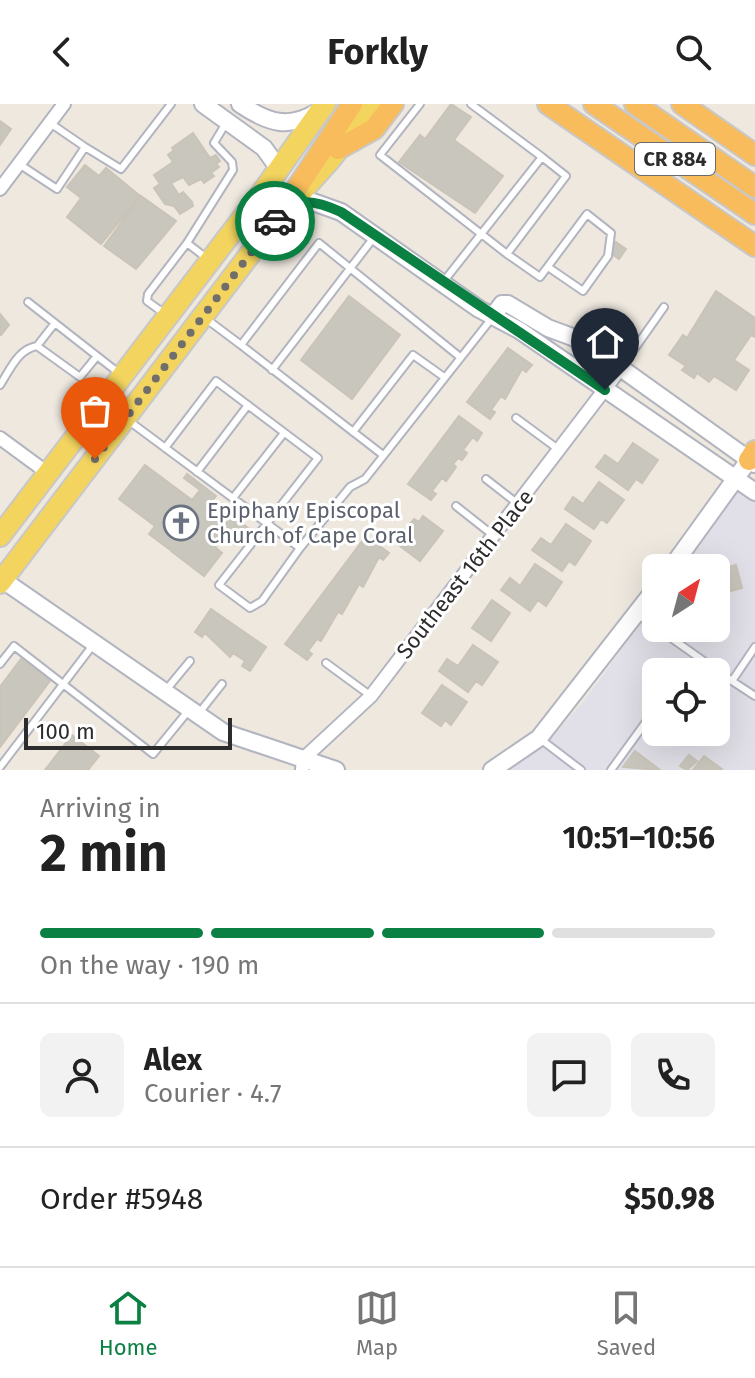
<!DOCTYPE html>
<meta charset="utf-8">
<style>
:root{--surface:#fff;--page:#f2f2f2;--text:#222;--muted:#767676;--line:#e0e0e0;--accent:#0b8043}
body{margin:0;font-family:"Fira Sans",sans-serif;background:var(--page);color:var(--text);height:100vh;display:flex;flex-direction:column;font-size:30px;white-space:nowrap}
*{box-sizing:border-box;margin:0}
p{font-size:26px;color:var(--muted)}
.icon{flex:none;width:44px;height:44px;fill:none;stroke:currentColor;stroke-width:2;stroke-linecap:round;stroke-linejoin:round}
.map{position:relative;height:666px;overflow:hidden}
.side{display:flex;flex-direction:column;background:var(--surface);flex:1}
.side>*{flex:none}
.needle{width:52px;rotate:36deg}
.buttons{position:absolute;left:642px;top:450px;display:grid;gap:16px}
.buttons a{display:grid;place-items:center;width:88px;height:88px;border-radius:12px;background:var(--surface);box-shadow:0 8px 32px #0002;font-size:40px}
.scale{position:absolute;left:24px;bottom:20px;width:208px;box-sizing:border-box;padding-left:8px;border:4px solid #2c2c2c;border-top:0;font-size:22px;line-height:28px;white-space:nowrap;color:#2c2c2c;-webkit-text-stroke:6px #fff;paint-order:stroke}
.pin{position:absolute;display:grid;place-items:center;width:68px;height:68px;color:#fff;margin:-82px -34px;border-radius:50% 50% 50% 0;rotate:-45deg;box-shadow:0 0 8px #0007}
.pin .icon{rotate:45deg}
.courier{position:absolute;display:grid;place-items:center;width:80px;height:80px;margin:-40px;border:6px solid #0b8043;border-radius:50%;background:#fff;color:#222;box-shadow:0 2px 10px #0007}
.headline em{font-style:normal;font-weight:700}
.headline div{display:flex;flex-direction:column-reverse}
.headline{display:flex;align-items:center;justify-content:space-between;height:136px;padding:0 40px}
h1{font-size:52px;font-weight:700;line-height:60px}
.bar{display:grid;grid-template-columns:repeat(4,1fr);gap:12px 8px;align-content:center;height:96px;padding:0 40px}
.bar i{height:10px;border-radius:6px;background:var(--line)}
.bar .on{background:var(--accent)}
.bar p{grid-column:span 4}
.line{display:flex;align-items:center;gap:20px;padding:0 40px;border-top:2px solid var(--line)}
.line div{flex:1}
.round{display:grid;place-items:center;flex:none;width:84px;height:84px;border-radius:12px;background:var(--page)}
header{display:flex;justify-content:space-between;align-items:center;height:104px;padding:0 40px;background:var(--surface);font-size:36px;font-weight:700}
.menu{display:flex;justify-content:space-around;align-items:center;height:112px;border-top:2px solid var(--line);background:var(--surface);font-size:22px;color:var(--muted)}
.menu a{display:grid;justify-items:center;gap:4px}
.menu .on{color:var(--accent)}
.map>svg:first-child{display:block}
.industrial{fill:#e1dfe7;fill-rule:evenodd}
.building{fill:#c9c6bd;stroke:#cac4b8;stroke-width:2}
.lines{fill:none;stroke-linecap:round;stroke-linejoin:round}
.service-casing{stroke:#b2b5c0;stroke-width:10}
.minor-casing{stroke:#b2b5c0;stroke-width:16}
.tertiary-casing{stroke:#b2b5c0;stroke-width:20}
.primary-casing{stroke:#c8c8c8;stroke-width:24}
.trunk-casing{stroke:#c8c8c8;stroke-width:24}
.service{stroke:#fff;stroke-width:6}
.minor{stroke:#fff;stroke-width:12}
.tertiary{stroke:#fff;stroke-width:16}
.primary{stroke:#f3d45f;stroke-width:20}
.trunk{stroke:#f9bc5c;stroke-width:20}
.done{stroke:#706e6b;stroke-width:8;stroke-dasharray:0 14.4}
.route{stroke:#0b8043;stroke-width:10}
.labels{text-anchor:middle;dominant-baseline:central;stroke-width:6;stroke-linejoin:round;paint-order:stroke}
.shield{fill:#fff;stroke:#6b6b6b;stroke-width:2}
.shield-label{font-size:20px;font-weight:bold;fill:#2c2c2c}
.worship-label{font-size:22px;fill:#5b616d;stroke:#fff;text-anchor:start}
.street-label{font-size:22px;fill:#2c2c2c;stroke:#fff}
</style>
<header><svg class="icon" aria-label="back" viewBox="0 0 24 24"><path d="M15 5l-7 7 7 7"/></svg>Forkly<svg class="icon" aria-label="search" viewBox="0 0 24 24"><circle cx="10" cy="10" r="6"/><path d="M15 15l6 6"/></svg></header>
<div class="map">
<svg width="755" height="666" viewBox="0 0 755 666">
<rect width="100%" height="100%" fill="#eee8df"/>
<path class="industrial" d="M738 387 755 398V666H509L545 641 584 597 656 499V524H716V464H682ZM656 568H716V628H656Z"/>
<path class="building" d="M451 0 471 13 454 36 503 72 475 109 399 58 420 31 425 35Z
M0 17 11 25 0 41Z
M193 29 210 54 216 51 220 57 216 60 219 63 211 69 214 72 204 79 201 75 189 81 183 73 171 79 179 91 183 88 192 98 193 102 180 110 174 102 165 100 154 84 160 80 154 71 173 58 168 51 174 46 172 44Z
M85 61 99 72 106 64 140 92 101 140 67 113 81 94 67 83Z
M141 92 176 117 136 165 104 142Z
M616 138 626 145 619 155 609 148Z
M716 187 755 214V233L751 231 734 256 749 266 736 286 714 272 709 278 697 269 694 274 682 266 686 262 669 251 683 231 687 234Z
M349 192 400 231 352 295 301 256Z
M0 210 9 221 1 231 0 230Z
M508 244 532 261 526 268 522 265 505 295 501 292 491 306 495 308 490 315 467 298Z
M459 312 482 329 477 337 473 333 463 346 467 349 462 356 458 354 453 360 456 363 446 377 442 374 432 387 436 390 431 396 408 380Z
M633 339 658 356 642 379 636 375 628 386 596 363 605 351 618 360Z
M145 361 192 396 200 386 184 374 187 370 216 392 212 397 248 424 235 441 223 432 215 443 222 449 204 472 171 447 170 443 169 445 149 430 155 422 119 395Z
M599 378 624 396 607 419 601 415 594 425 565 405 573 393 583 400Z
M423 412 443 427 420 457 396 439 405 426 410 430 414 425 409 421 414 415 419 418Z
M566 420 591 437 575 461 569 457 562 467 532 446 541 434 551 441Z
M366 432 389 449 383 456 379 453 363 483 359 480 342 510 338 508 321 537 317 535 308 547 312 550 307 556 285 540Z
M535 460 562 478 546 502 538 496 530 507 501 486 510 474 520 482Z
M736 461 742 484 716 491V466Z
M492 496 510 509 491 537 472 524Z
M211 505 266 543 250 567 242 562 245 557 233 549 230 553 205 529 202 533 195 528Z
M473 541 498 558 482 581 476 577 468 588 439 567 447 555 458 562Z
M21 555 50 577 0 643V583Z
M442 581 467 598 451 621 445 616 441 622 422 609Z
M72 631 99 652 88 666H45Z
M635 647 660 666 623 663Z
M689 651 697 657 687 666 680 662Z
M704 652 722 665 721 666H693Z"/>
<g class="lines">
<g class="service-casing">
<path id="service" d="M420 0 380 51 507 150 566 72 542 53 444 177
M471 0 542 53
M85 43 121 65 171 0
M19 60 57 85 85 43 50 19
M187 139 233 66 232 58 214 39 226 19
M507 150 540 173 587 110 611 129 608 152 583 187 548 163
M28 198 120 270
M165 210 147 197 148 190 187 139 209 156
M205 214 241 241
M37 242 80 273 97 252
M621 264 664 203
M272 266 375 132
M0 281C10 266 18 245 37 242L55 219
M516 314 558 345
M129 317 300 444 262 497 250 504 219 481 318 354 216 277 165 344
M353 328 413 251 444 273
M383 351 241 241 319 139 460 253
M197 368 248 301
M486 375 518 400
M233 394 284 329
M456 402 494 432
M300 444 350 383 365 375 492 214
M637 510 656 523
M657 524 732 577 755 543
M326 559 371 592
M0 560 14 542 153 650 189 606
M732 577 755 592
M716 582 723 571
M166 586 190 557
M199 609 222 580
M539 634 581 666
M0 663 93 541
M611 666 648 615 656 614"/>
</g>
<g class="minor-casing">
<path id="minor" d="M0 85 64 0
M0 334 49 370
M302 666 303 655 371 592 621 264"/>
</g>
<g class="tertiary-casing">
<path id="tertiary" d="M203 0 264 44 279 65
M240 0C268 19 289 26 319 7
M289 101 313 98 341 108 479 205 519 226 755 388
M493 212 502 200H508L548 224 583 237 755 360
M671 464 749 356
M0 474 223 628 336 666
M492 666 539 634 656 484"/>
</g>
<g class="primary-casing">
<path id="primary" d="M0 432 261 90 325 0
M0 479 276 116 330 56 373 0"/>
</g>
<g class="trunk-casing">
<path id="trunk" d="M548 0 755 142
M594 0 755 110
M635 0 755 83
M682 0 755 51
M338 45 374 25 393 0
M276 116 352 0
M749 356 755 347"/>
</g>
<use href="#service" class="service"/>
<use href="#minor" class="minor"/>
<use href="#tertiary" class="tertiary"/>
<use href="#primary" class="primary"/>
<use href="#trunk" class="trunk"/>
</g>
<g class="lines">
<path class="done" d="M95 355 275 117"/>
<path class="route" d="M275 117C294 92 313 95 341 108L605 286"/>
</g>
<defs>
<g id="church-ring" transform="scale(1.8)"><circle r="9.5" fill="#fff" stroke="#6b7280" stroke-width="1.5"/><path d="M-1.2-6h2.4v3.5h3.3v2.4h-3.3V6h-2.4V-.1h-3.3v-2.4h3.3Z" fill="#6b7280"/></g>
</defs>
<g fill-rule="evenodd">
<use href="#church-ring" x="181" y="419"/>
</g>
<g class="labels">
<rect class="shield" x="635" y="39" width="80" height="32" rx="6"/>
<g class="shield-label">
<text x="675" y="55">CR 884</text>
</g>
<g class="worship-label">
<text x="207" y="406">Epiphany Episcopal<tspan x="207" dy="25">Church of Cape Coral</tspan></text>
</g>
<g class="street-label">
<text transform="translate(465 470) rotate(-52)">Southeast 16th Place</text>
</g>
</g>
</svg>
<div class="buttons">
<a><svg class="needle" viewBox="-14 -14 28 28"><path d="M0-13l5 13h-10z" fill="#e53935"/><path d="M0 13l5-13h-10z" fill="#767676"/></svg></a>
<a><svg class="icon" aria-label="locate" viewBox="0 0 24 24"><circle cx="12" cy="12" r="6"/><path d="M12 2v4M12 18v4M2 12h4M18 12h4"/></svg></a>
</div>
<div class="scale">100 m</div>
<div class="pin" style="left:95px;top:355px;background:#ea580c"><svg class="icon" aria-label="bag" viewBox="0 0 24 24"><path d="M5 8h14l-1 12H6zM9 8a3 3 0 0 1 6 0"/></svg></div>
<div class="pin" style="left:605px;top:286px;background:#1f2937"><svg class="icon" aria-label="home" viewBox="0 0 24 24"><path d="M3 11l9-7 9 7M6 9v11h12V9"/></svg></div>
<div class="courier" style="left:275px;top:117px"><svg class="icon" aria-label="car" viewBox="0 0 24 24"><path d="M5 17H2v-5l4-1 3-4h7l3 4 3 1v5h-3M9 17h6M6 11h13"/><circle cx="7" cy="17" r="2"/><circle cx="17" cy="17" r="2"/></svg></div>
</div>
<section class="side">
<div class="headline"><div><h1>2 min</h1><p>Arriving in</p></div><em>10:51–10:56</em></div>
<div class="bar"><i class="on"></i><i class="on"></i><i class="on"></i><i></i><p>On the way · 190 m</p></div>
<div class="line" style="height:144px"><a class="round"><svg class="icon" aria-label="person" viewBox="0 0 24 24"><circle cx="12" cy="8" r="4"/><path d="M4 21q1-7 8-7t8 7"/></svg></a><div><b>Alex</b><p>Courier · 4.7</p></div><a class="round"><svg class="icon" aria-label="chat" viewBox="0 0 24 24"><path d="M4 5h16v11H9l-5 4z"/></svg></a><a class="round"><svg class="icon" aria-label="phone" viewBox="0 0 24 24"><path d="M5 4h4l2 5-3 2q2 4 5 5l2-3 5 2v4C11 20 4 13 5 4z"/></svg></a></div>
<div class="line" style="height:104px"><div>Order #5948</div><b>$50.98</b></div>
</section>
<nav class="menu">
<a class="on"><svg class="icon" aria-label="home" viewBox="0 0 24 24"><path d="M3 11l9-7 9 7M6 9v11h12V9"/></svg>Home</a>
<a><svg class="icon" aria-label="map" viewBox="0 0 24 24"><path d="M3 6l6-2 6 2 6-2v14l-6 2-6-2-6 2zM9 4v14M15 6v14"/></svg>Map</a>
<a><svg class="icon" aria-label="saved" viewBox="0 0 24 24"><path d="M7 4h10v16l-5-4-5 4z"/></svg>Saved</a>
</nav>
